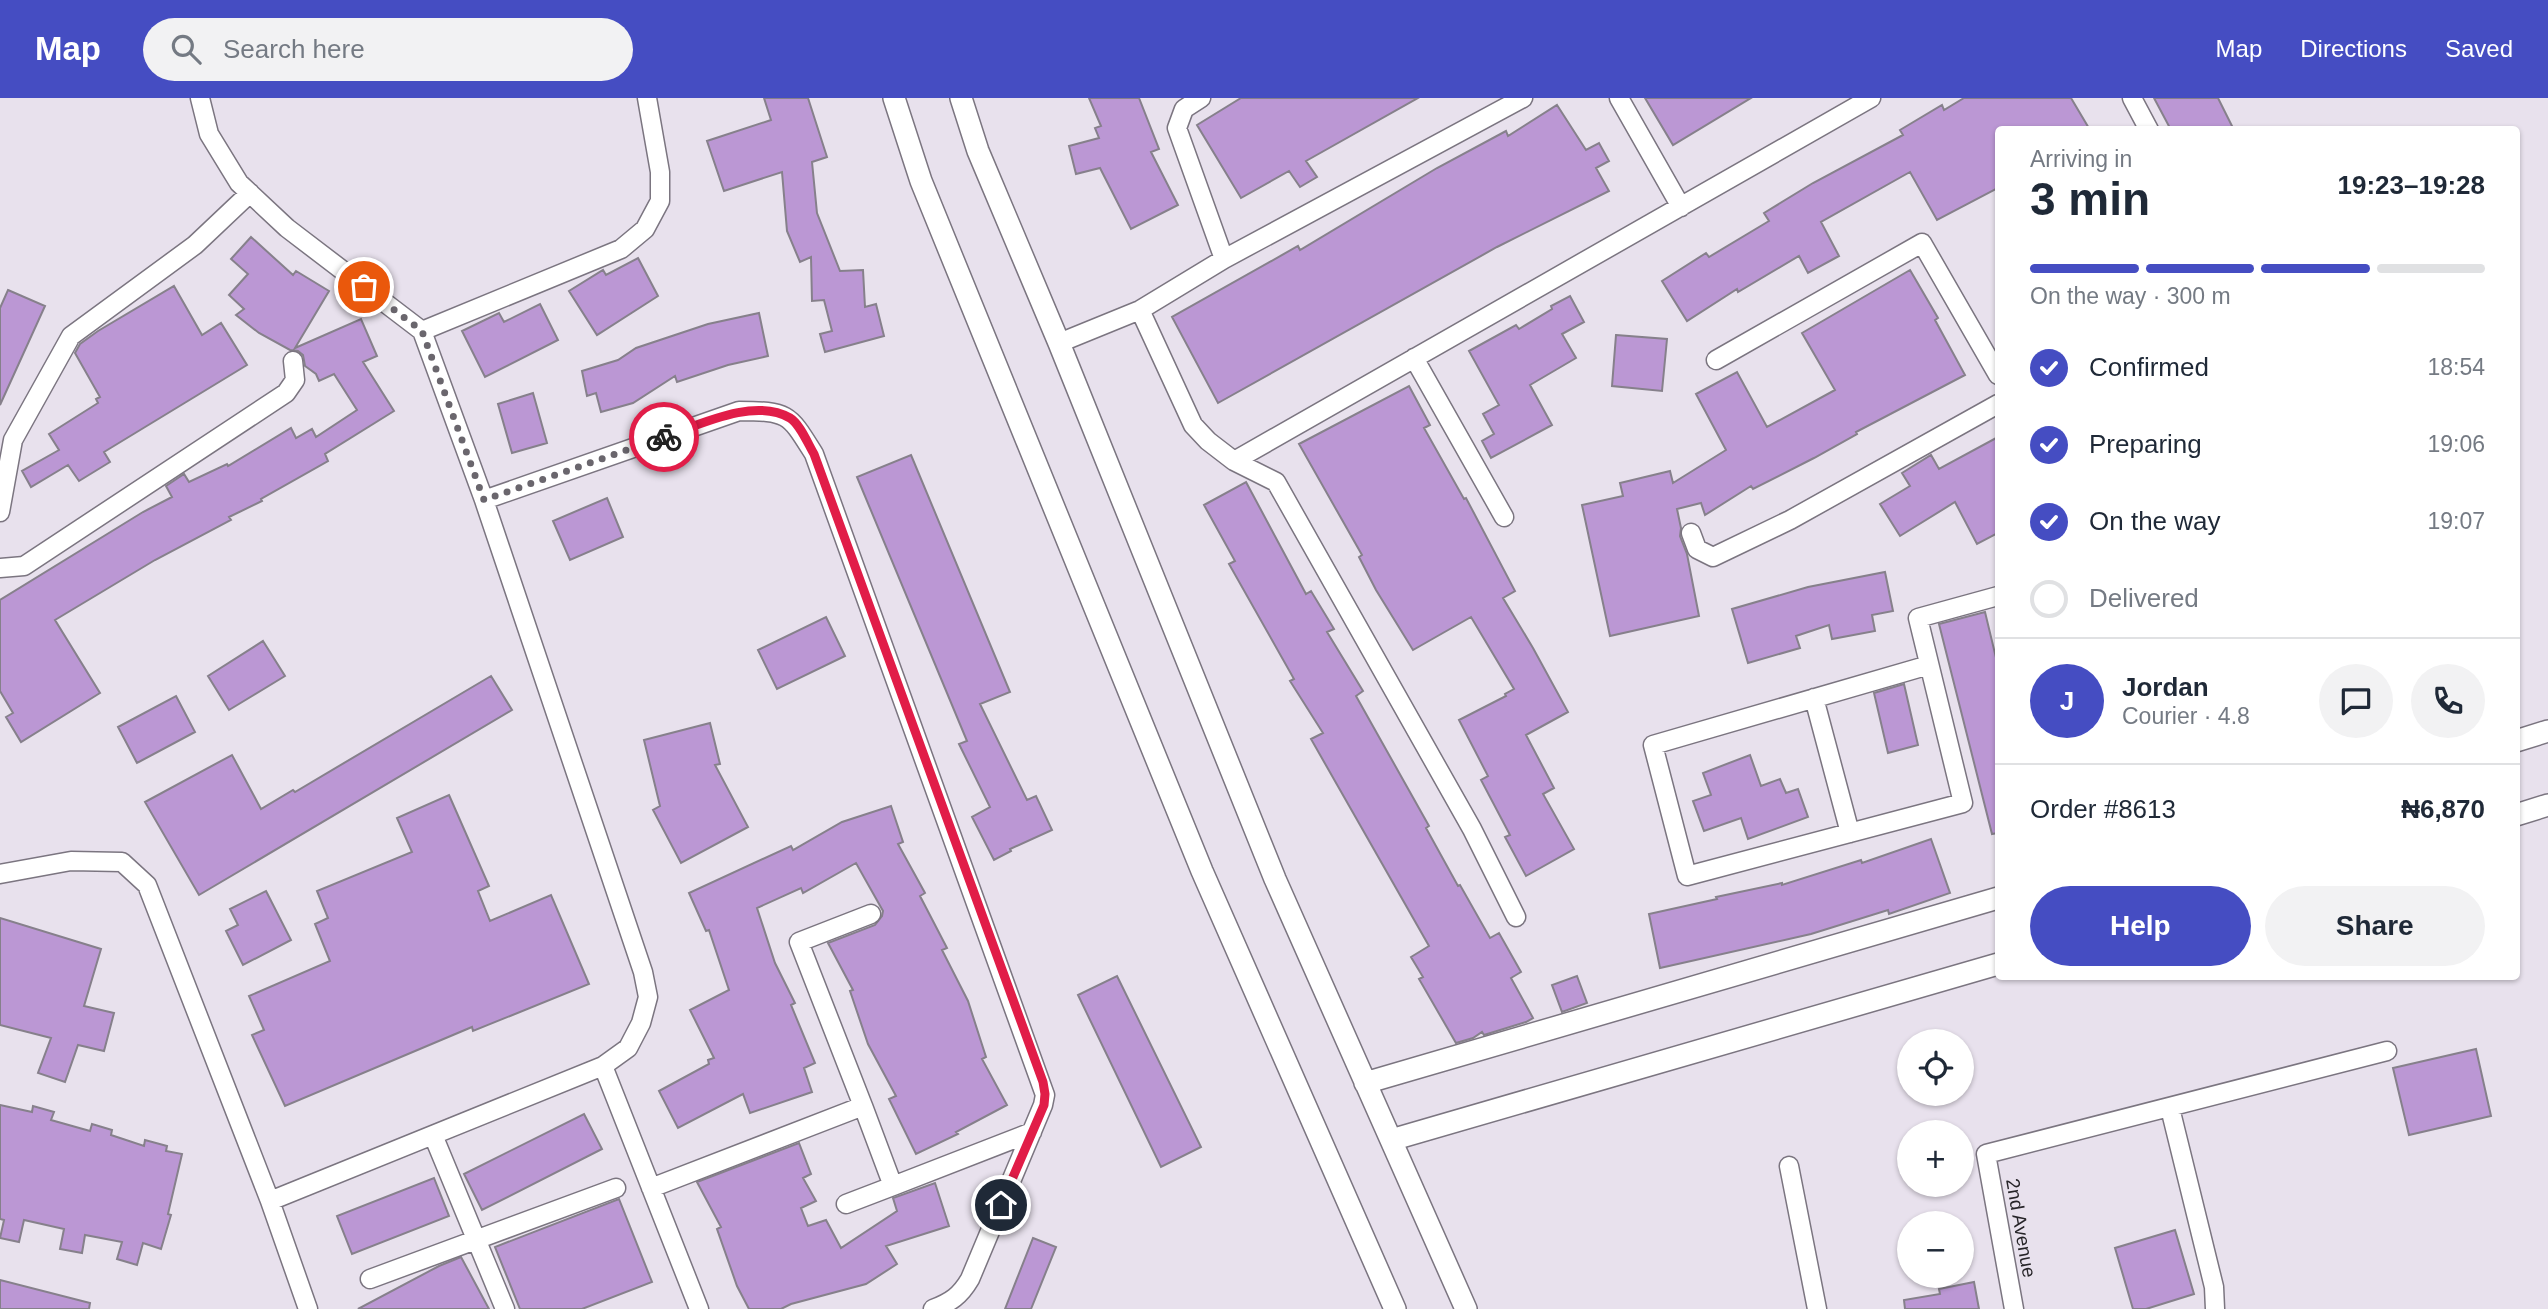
<!DOCTYPE html>
<meta charset="utf-8">
<style>
:root{--surface:#fff;--page:#f2f2f3;--text:#1f2937;--muted:#747a83;--line:#e0e1e3;--accent:#454dc2}
body{margin:0;font-family:Arial,sans-serif;background:var(--page);color:var(--text);height:100vh;display:flex;flex-direction:column;font-size:26px;white-space:nowrap}
*{box-sizing:border-box;margin:0}
p{font-size:23px;color:var(--muted)}
.icon{flex:none;width:38px;height:38px;fill:none;stroke:currentColor;stroke-width:2;stroke-linecap:round;stroke-linejoin:round}
.map{position:relative;flex:1;overflow:hidden}
.details{position:absolute;left:1995px;top:28px;width:525px;height:854px;display:flex;flex-direction:column;background:var(--surface);border-radius:7px;box-shadow:0 2px 5px #0004}
.details>*{flex:none}
.tools{position:absolute;left:1897px;top:931px;display:grid;gap:14px}
.tools a{display:grid;place-items:center;width:77px;height:77px;border-radius:50%;background:var(--surface);box-shadow:0 2px 5px #0004;font-size:35px}
.pin{position:absolute;display:grid;place-items:center;width:60px;height:60px;color:#fff;margin:-30px;border:4px solid #fff;border-radius:50%;box-shadow:0 2px 7px #0007}
.courier{position:absolute;display:grid;place-items:center;width:70px;height:70px;margin:-35px;border:5px solid #e11d48;border-radius:50%;background:#fff;color:#222;box-shadow:0 2px 9px #0007}
.headline em{font-style:normal;font-weight:700}
.headline div{display:flex;flex-direction:column-reverse}
.headline{display:flex;align-items:center;justify-content:space-between;height:119px;padding:0 35px}
h1{font-size:46px;font-weight:700;line-height:52px}
.bar{display:grid;grid-template-columns:repeat(4,1fr);gap:10px 7px;align-content:center;height:84px;padding:0 35px}
.bar i{height:9px;border-radius:5px;background:var(--line)}
.bar .current{background:var(--accent)}
.bar p{grid-column:span 4}
.line{display:flex;align-items:center;gap:18px;padding:0 35px;border-top:2px solid var(--line)}
.line div{flex:1}
.round{display:grid;place-items:center;flex:none;width:74px;height:74px;border-radius:37px;background:var(--page)}
ol{padding:0 35px;list-style:none}
li{display:flex;align-items:center;gap:21px;height:77px}
li p{margin-inline-start:auto}
li .icon{padding:7px;border-radius:50%;background:var(--accent);color:#fff;stroke-width:4}
li:last-child{color:var(--muted)}
li i{width:38px;height:38px;border:4px solid var(--line);border-radius:50%}
.cta{display:flex;gap:14px;margin-top:auto;padding:14px 35px}
.cta a{flex:1;height:80px;border-radius:42px;background:var(--accent);color:#fff;font-size:28px;font-weight:700;line-height:80px;text-align:center}
.cta a+a{background:var(--page);color:var(--text)}
header{display:flex;align-items:center;gap:42px;box-sizing:border-box;height:98px;padding:0 35px;background:var(--accent);color:#fff}
header strong{font-size:33px}
nav{display:flex;gap:38px;margin-inline-start:auto;font-size:24px}
.search{width:490px;height:63px;background:var(--page);display:flex;align-items:center;gap:18px;box-sizing:border-box;padding:0 24px;border-radius:38px;color:var(--muted);font-size:26px}
.map>svg:first-child{display:block}
.building{fill:#bb97d4;stroke:#86808b;stroke-width:2}
.lines{fill:none;stroke-linecap:round;stroke-linejoin:round}
.minor-casing{stroke:#7b7580;stroke-width:21}
.tertiary-casing{stroke:#7b7580;stroke-width:24}
.minor{stroke:#fff;stroke-width:18}
.tertiary{stroke:#fff;stroke-width:21}
.done{stroke:#6a666d;stroke-width:7;stroke-dasharray:0 12.6}
.route{stroke:#e11d48;stroke-width:9}
.labels{text-anchor:middle;dominant-baseline:central;stroke-width:6;stroke-linejoin:round;paint-order:stroke}
.street-label{font-size:19px;fill:#262428;stroke:#e8e1ed}
</style>
<header>
<strong>Map</strong>
<div class="search"><svg class="icon" aria-label="search" viewBox="0 0 24 24"><circle cx="10" cy="10" r="6"/><path d="M15 15l6 6"/></svg>Search here</div>
<nav><a>Map</a><a>Directions</a><a>Saved</a></nav>
</header>
<div class="map">
<svg width="2548" height="1211" viewBox="0 0 2548 1211">
<rect width="100%" height="100%" fill="#e8e1ed"/>
<path class="building" d="M764 0H808L827 59 812 64 817 115 840 173 863 172 865 209 876 206 884 238 825 254 820 236 832 233 824 202 812 203 811 159 800 164 787 133 782 74 724 93 707 43 771 22Z
M1089 0H1139L1159 51 1151 54 1178 107 1131 131 1100 70 1076 76 1069 48 1099 40 1095 30 1101 28Z
M1241 0H1418L1306 63 1317 79 1300 89 1289 73 1241 100 1197 27Z
M1645 0H1751L1673 47Z
M1964 0H2071L2090 32H1998V90L1937 122 1910 74 1821 124 1839 158 1808 175 1799 158 1738 194 1737 191 1687 223 1662 183 1706 155 1709 159 1769 123 1764 115 1813 85 1903 37 1900 32 1942 7 1944 12Z
M2154 0H2218L2234 32H2171Z
M1557 7 1586 52 1599 45 1609 63 1596 70 1609 93 1497 149 1218 305 1172 219 1298 148 1300 152 1437 70 1506 33 1508 38Z
M251 139 293 177 296 173 329 193 295 250 361 221 377 258 363 264 394 313 325 356 328 363 261 401 262 403 229 419 231 422 155 462 55 522 100 595 21 644 6 619 13 615 0 593V502L143 414 172 399 166 388 184 376 189 384 227 366 228 368 291 330 296 340 312 331 316 339 357 312 334 276 319 283 316 276 305 268 303 257 298 253 290 252 259 235 236 217 244 211 229 197 248 176 231 161Z
M638 160 658 198 597 237 569 193 603 172 606 177Z
M1910 172 1938 220 1935 222 1965 277 1856 334 1857 336 1814 360 1753 391 1751 388 1705 417 1701 405 1677 411 1681 430 1680 438 1687 456 1699 518 1610 538 1582 407 1623 398 1620 385 1670 373 1673 385 1726 352 1696 296 1737 274 1767 329 1835 292 1802 235Z
M174 188 202 237 221 225 247 267 104 354 110 364 79 383 68 367 31 389 22 373 59 352 49 336 98 305 96 301 100 299 75 255 80 246 98 233Z
M8 192 45 208 0 307V210Z
M1570 198 1584 224 1562 236 1576 260 1530 287 1552 327 1491 360 1482 343 1494 336 1483 316 1499 307 1469 253 1516 227 1519 231 1552 211 1551 208Z
M540 206 558 242 485 279 462 233 499 215 504 224Z
M759 215 768 258 728 267 677 284 675 278 633 305 601 314 596 295 587 298 582 273 618 262 636 250 708 226Z
M1616 237 1667 241 1662 293 1612 288Z
M1409 288 1430 327 1424 330 1464 401 1466 400 1515 493 1503 500 1533 550 1568 614 1526 637 1554 690 1543 696 1574 751 1526 778 1505 739 1510 737 1481 682 1488 678 1459 622 1506 598 1505 596 1514 591 1471 519 1413 552 1376 492 1359 459 1362 457 1299 346Z
M533 295 547 345 512 355 498 306Z
M1998 339V435L1977 446 1955 404 1900 438 1880 406 1910 388 1902 375 1931 357 1939 371Z
M911 357 1010 594 980 606 1027 702 1036 698 1052 732 1010 751 1011 753 994 762 972 719 990 709 959 646 967 643 857 379Z
M1246 384 1306 496 1311 493 1334 531 1327 534 1363 593 1356 598 1429 728 1426 730 1458 788 1460 787 1490 840 1499 835 1521 874 1511 880 1533 920 1526 924 1484 937 1482 934 1473 940 1456 945 1419 881 1423 879 1411 859 1429 848 1311 641 1323 635 1290 583 1294 581 1229 466 1235 463 1204 407Z
M607 400 623 439 570 462 553 423Z
M1885 474 1893 513 1872 517 1875 533 1832 541 1829 527 1796 538 1800 550 1748 565 1732 511 1808 489Z
M1985 514 1998 568V735L1992 736 1939 526Z
M826 519 845 558 777 591 758 552Z
M263 543 285 578 229 612 208 578Z
M491 578 512 612 199 797 145 704 232 657 261 711 293 692 295 694Z
M1904 586 1918 647 1888 655 1874 595Z
M176 598 195 634 137 665 118 629Z
M710 625 720 666 715 667 748 729 681 765 653 712 660 708 644 642Z
M1750 657 1761 688 1780 681 1786 695 1798 691 1808 719 1748 741 1741 720 1704 733 1693 703 1711 697 1703 675Z
M449 697 489 788 478 793 490 823 551 797 589 886 473 933 472 929 285 1008 252 937 264 932 249 898 330 863 315 826 328 820 317 793 412 754 397 720Z
M891 708 903 744 898 746 925 795 920 798 947 850 942 852 968 903 986 959 982 961 1007 1007 956 1034 958 1036 916 1056 889 1001 896 998 868 946 850 893 853 892 828 845 875 827 882 818 883 813 856 765 803 795 801 790 757 810 775 865 795 905 791 907 815 965 804 970 812 994 750 1015 743 996 678 1030 659 993 709 966 708 962 714 960 690 912 729 892 709 832 706 833 689 795 791 748 793 752 842 724Z
M1931 741 1950 795 1889 816 1888 812 1811 836 1660 870 1649 816 1717 801 1716 799 1782 785V787L1861 762 1862 765Z
M266 793 291 842 243 867 226 833 238 827 230 811Z
M0 820 101 851 84 908 114 915 104 953 78 947 65 984 38 975 51 940 0 927Z
M1117 878 1201 1049 1161 1069 1078 897Z
M1577 878 1587 905 1562 914 1552 887Z
M2476 951 2491 1018 2409 1037 2393 970Z
M0 1007 32 1014 33 1008 54 1014 51 1022 90 1033 92 1026 112 1032 111 1037 144 1048 145 1042 167 1048 166 1053 182 1056 168 1116 171 1117 161 1151 143 1145 137 1167 117 1161 122 1144 85 1137 82 1155 60 1151 64 1131 24 1122 19 1144 0 1140 4 1122 0 1121Z
M584 1016 602 1051 482 1112 464 1076Z
M799 1045 811 1076 803 1080 816 1103 801 1110 808 1128 826 1122 841 1150 897 1113 893 1100 935 1085 949 1128 886 1148 897 1166 866 1186 791 1206 781 1211H749L737 1188 717 1131 721 1129 697 1084Z
M434 1080 449 1118 352 1156 337 1118Z
M619 1101 652 1184 582 1211H520L495 1149Z
M2175 1132 2194 1196 2146 1211H2133L2115 1150Z
M1033 1140 1056 1149 1031 1211H1005Z
M461 1159 489 1211H358L439 1168Z
M0 1182 90 1205 89 1211H0Z
M1974 1184 1979 1211H1905L1904 1202 1940 1196 1939 1191Z"/>
<g class="lines">
<g class="minor-casing">
<path id="minor" d="M200 0 209 36 239 85 287 130 422 233 484 402 643 874 648 899 641 925 628 950 603 968 270 1103
M1201 0 1184 11 1177 30 1224 161
M1619 0 1681 109
M2132 0 2149 32
M1140 212 1193 327 1208 343 1234 363 1276 384 1472 731 1516 819
M422 233 621 151 645 131 660 103V74L647 0
M1059 245 1140 212 1224 161 1523 0
M1414 260 1504 419
M1716 262 1922 145 1998 277
M1234 363 1871 0
M484 402 739 313C789 313 789 316 814 356L1045 997 1043 1007 970 1181C960 1198 951 1204 933 1211
M0 414 13 342 71 238 195 147 250 95
M1691 435 1697 451 1713 459 1790 422 1998 306
M0 470 24 468 286 295 295 282 293 263
M1929 567 1653 647 1687 778 1963 705 1918 520 1998 498
M1814 600 1850 735
M0 776 71 763 122 764 147 787 270 1103 308 1211
M603 968 699 1211
M863 1008 893 1088 1032 1034
M2170 1010 2214 1189 2215 1211
M433 1037 505 1211
M1789 1068 1817 1211
M651 1090 863 1008 799 844 871 816
M846 1106 893 1088
M370 1181 616 1090
M2014 1211 1986 1056 2387 953"/>
</g>
<g class="tertiary-casing">
<path id="tertiary" d="M894 0 921 83 1202 773 1395 1211
M961 0 978 53 1059 245 1275 781 1466 1211
M2516 643 2548 633
M2516 717 2548 707
M1365 985 1998 800
M1391 1042 1998 866"/>
</g>
<use href="#minor" class="minor"/>
<use href="#tertiary" class="tertiary"/>
</g>
<g class="lines">
<path class="done" d="M364 189 422 233 484 402 664 339"/>
<path class="route" d="M664 339C699 327 754 299 790 320 800 326 808 346 814 356L1043 984 1045 996 1044 1007 1001 1107"/>
</g>
<g class="labels">
<g class="street-label">
<text transform="translate(2021 1130) rotate(80)">2nd Avenue</text>
</g>
</g>
</svg>
<div class="tools">
<a><svg class="icon" aria-label="locate" viewBox="0 0 24 24"><circle cx="12" cy="12" r="6"/><path d="M12 2v4M12 18v4M2 12h4M18 12h4"/></svg></a>
<a>+</a>
<a>−</a>
</div>
<div class="pin" style="left:364px;top:189px;background:#ea580c"><svg class="icon" aria-label="bag" viewBox="0 0 24 24"><path d="M5 8h14l-1 12H6zM9 8a3 3 0 0 1 6 0"/></svg></div>
<div class="pin" style="left:1001px;top:1107px;background:#1f2937"><svg class="icon" aria-label="home" viewBox="0 0 24 24"><path d="M3 11l9-7 9 7M6 9v11h12V9"/></svg></div>
<div class="courier" style="left:664px;top:339px"><svg class="icon" aria-label="bike" viewBox="0 0 24 24"><circle cx="6" cy="16" r="4"/><circle cx="18" cy="16" r="4"/><path d="M6 16l4-8h5l3 8M10 8l3 8H6M13 5h3"/></svg></div>
<section class="details">
<div class="headline"><div><h1>3 min</h1><p>Arriving in</p></div><em>19:23–19:28</em></div>
<div class="bar"><i class="current"></i><i class="current"></i><i class="current"></i><i></i><p>On the way · 300 m</p></div>
<ol>
<li><svg class="icon" aria-label="check" viewBox="0 0 24 24"><path d="M5 12l5 5 9-10"/></svg>Confirmed<p>18:54</p></li>
<li><svg class="icon" aria-label="check" viewBox="0 0 24 24"><path d="M5 12l5 5 9-10"/></svg>Preparing<p>19:06</p></li>
<li><svg class="icon" aria-label="check" viewBox="0 0 24 24"><path d="M5 12l5 5 9-10"/></svg>On the way<p>19:07</p></li>
<li><i></i>Delivered</li>
</ol>
<div class="line" style="height:126px"><b class="round" style="background:var(--accent);color:#fff">J</b><div><b>Jordan</b><p>Courier · 4.8</p></div><a class="round"><svg class="icon" aria-label="chat" viewBox="0 0 24 24"><path d="M4 5h16v11H9l-5 4z"/></svg></a><a class="round"><svg class="icon" aria-label="phone" viewBox="0 0 24 24"><path d="M5 4h4l2 5-3 2q2 4 5 5l2-3 5 2v4C11 20 4 13 5 4z"/></svg></a></div>
<div class="line" style="height:91px"><div>Order #8613</div><b>₦6,870</b></div>
<div class="cta"><a>Help</a><a>Share</a></div>
</section>
</div>
